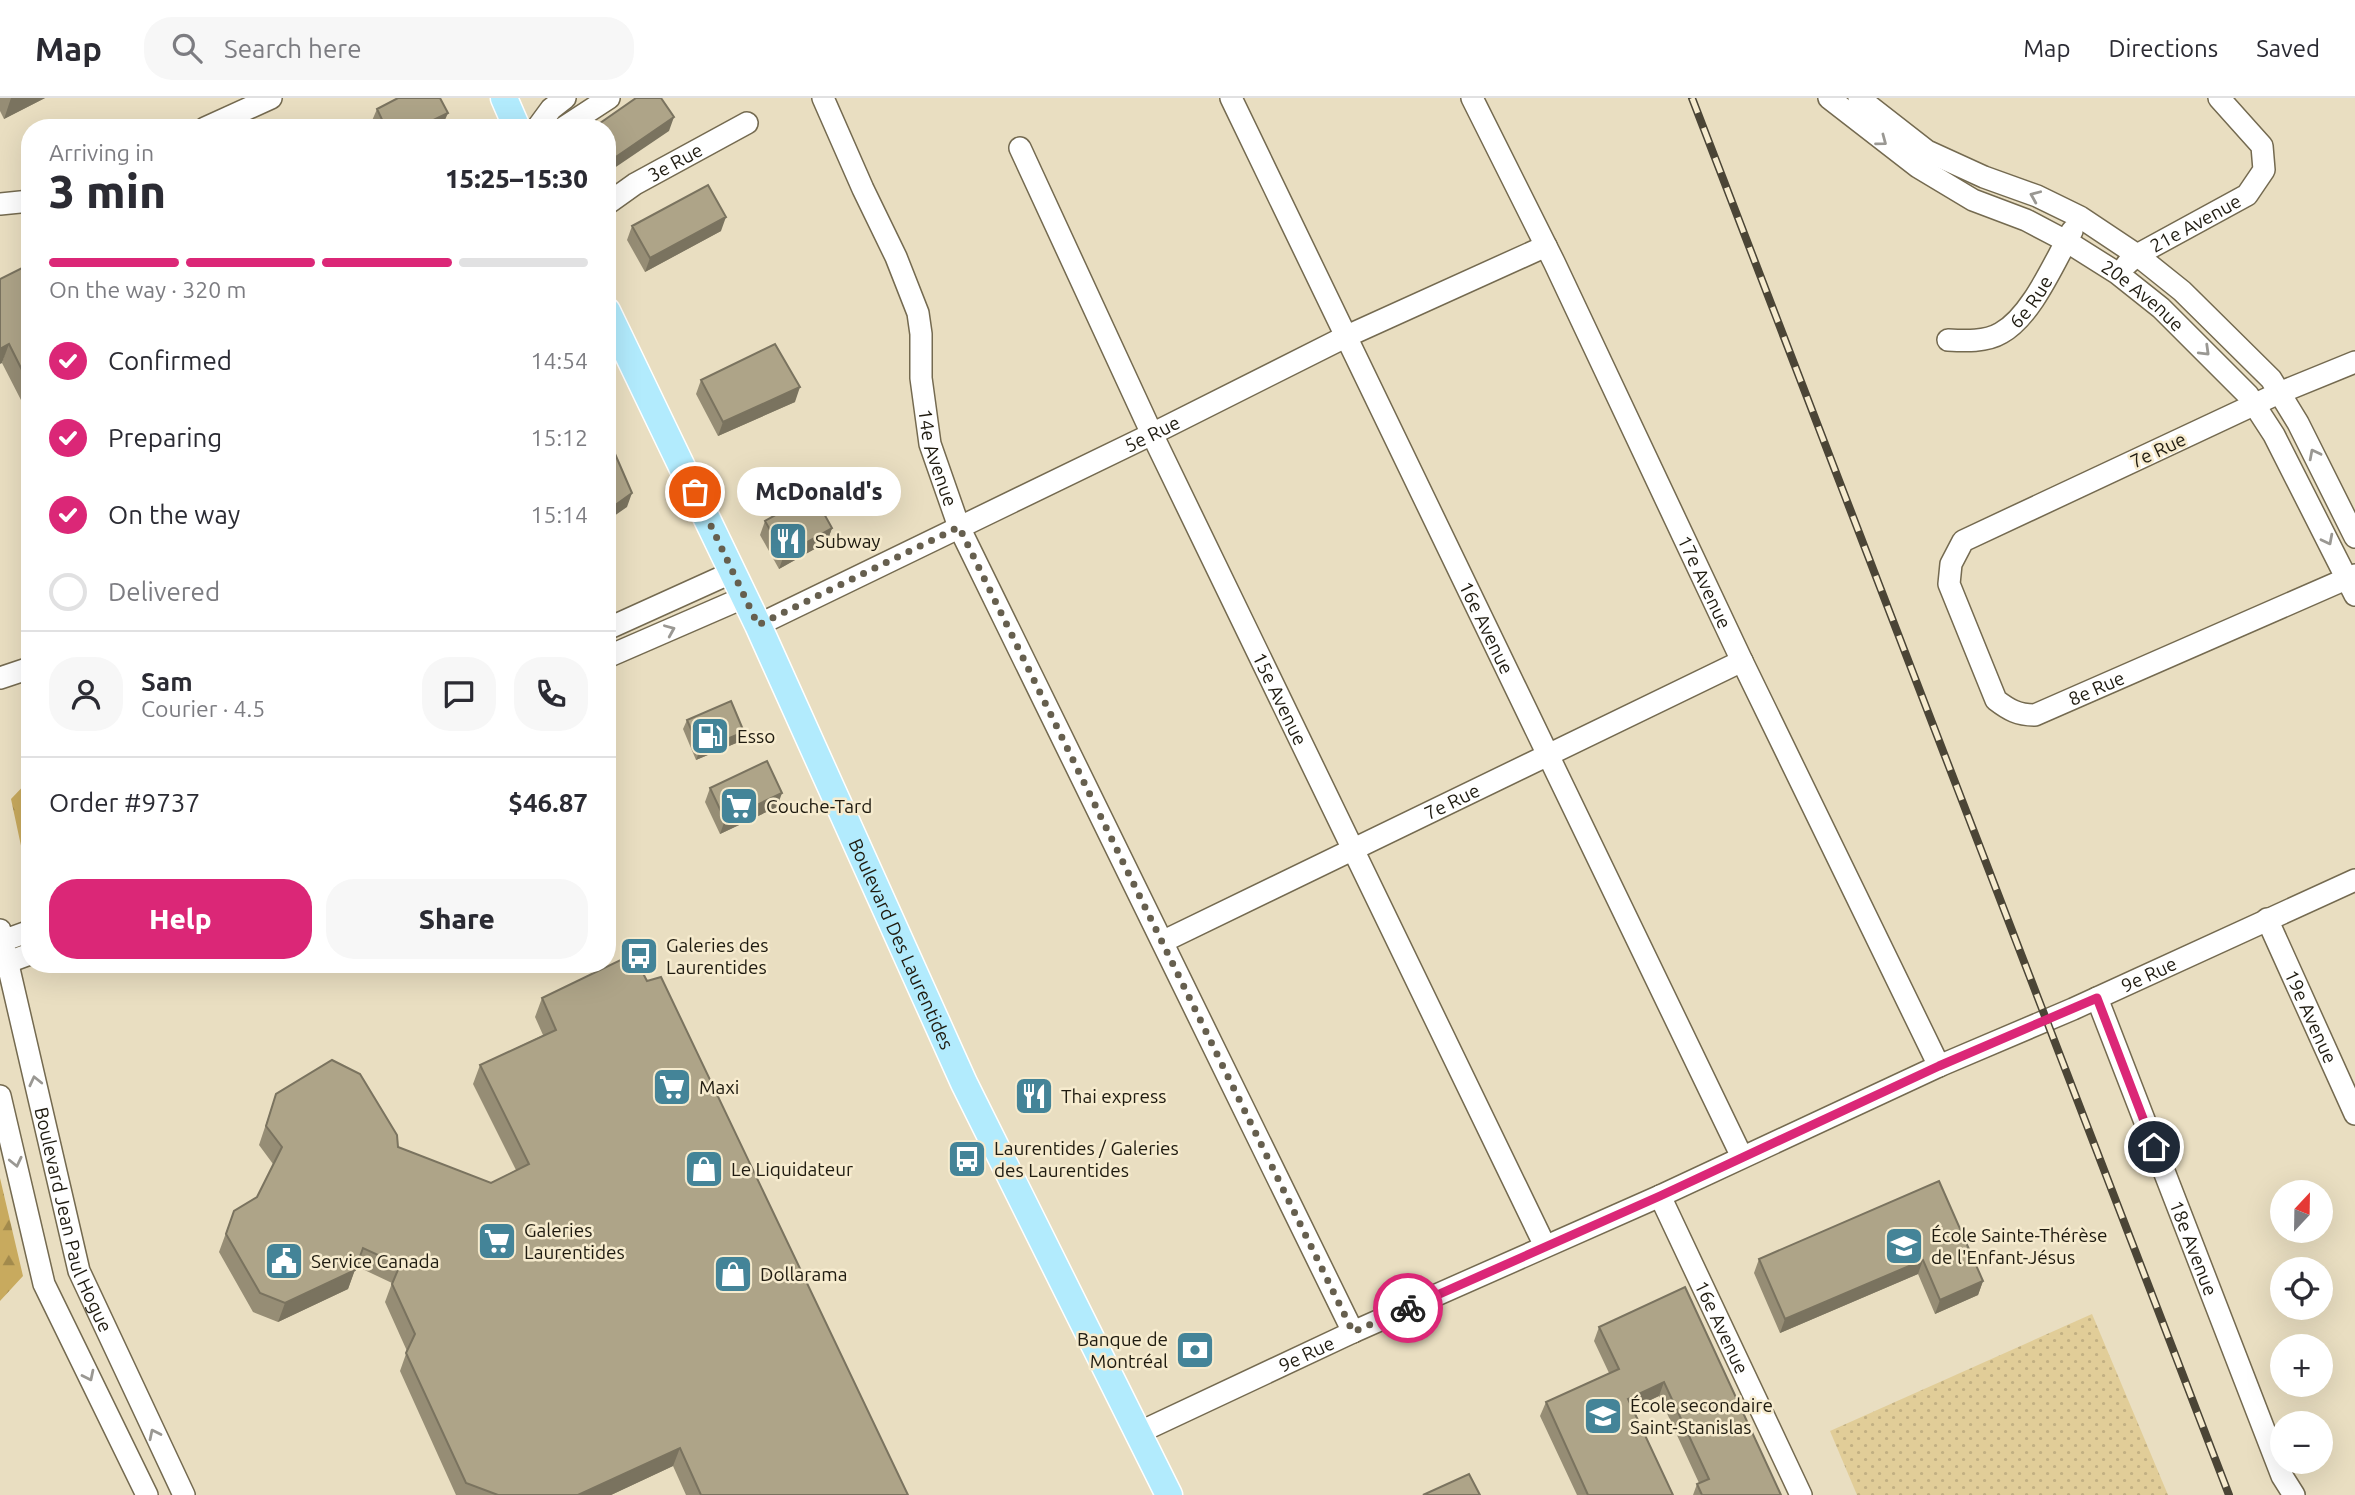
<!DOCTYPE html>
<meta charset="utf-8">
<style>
:root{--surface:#fff;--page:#f7f7f7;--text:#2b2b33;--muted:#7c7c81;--line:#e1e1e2;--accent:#db2777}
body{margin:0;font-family:Ubuntu,sans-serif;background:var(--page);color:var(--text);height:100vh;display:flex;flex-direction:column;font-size:26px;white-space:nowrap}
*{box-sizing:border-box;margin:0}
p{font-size:23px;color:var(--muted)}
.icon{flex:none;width:38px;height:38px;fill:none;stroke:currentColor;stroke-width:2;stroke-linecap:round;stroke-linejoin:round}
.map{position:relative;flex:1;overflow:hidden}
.side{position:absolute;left:21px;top:21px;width:595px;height:854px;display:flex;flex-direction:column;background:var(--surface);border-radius:28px;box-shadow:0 7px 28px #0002}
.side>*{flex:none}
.needle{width:46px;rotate:22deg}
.fabs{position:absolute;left:2270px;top:1082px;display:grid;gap:14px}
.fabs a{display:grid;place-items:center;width:63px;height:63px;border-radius:50%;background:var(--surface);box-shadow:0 7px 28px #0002;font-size:35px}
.pin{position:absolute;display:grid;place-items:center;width:60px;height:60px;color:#fff;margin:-30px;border:4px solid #fff;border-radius:50%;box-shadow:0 2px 7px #0007}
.courier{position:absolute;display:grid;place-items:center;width:70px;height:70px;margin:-35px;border:5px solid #db2777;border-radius:50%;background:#fff;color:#222;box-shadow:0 2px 9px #0007}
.bubble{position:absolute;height:49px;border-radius:24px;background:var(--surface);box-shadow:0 7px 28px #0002;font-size:23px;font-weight:800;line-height:49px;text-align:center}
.overview em{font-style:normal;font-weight:800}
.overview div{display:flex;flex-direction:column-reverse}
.overview{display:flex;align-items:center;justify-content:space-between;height:119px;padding:0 28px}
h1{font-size:46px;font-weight:800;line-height:52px}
.bar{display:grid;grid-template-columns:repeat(4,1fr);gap:10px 7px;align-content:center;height:84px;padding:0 28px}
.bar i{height:9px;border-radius:5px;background:var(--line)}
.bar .active{background:var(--accent)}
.bar p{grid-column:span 4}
.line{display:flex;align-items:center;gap:18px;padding:0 28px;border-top:2px solid var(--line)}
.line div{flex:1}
.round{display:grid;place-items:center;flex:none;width:74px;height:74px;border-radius:28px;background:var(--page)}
ol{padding:0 28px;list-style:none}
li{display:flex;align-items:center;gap:21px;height:77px}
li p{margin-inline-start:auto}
li .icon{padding:7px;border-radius:50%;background:var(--accent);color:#fff;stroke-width:4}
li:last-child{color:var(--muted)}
li i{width:38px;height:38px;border:4px solid var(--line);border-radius:50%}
.button{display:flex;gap:14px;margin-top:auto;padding:14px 28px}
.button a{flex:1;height:80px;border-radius:28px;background:var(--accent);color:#fff;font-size:28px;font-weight:800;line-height:80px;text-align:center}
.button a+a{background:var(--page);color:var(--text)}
header{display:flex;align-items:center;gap:42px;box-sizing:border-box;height:98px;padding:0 35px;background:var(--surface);border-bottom:2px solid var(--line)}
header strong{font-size:33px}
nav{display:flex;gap:38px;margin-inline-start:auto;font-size:24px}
.search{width:490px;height:63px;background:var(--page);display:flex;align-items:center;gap:18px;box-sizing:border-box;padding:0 24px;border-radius:28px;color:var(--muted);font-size:26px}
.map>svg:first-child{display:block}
.grass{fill:url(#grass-dots)}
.forest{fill:url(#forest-firs)}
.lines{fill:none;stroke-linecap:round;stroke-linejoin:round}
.minor-casing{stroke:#746a50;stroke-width:24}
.major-casing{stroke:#fff;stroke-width:29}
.minor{stroke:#fff;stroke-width:21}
.major{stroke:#b2ebfd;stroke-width:26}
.rail-casing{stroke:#4b4536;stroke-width:8}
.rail{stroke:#f6ebce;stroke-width:5;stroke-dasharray:16;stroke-linecap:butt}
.wall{fill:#968d75}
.shaded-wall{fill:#7a735f}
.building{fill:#aea488;stroke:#7a735f;stroke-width:2}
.oneway{stroke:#9a9893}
.done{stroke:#665f4e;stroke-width:7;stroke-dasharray:0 12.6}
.route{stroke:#db2777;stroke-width:9}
.labels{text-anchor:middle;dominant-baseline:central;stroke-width:5;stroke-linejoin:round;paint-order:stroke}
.street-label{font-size:19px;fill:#1f1b10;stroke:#f6ebce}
.poi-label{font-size:19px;fill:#1f1b10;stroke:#f6ebce;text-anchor:start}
</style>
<header>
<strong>Map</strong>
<div class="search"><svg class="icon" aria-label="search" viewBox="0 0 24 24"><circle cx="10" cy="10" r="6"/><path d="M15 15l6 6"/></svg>Search here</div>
<nav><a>Map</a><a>Directions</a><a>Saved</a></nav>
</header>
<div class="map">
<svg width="2355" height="1397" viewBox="0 0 2355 1397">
<defs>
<pattern id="grass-dots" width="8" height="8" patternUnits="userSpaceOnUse" patternTransform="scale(1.75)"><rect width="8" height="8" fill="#e1cd98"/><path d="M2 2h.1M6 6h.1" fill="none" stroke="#c1af82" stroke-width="1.8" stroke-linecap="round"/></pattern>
<pattern id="forest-firs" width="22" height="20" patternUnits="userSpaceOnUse" patternTransform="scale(1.75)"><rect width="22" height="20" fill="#c8aa5e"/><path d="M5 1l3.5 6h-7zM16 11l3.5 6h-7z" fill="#a28a4c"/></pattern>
</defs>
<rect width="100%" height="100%" fill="#e9dec1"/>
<path class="grass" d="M2092 1216 2168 1397H1857L1830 1333Z"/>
<path class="forest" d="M30 681V790L11 701Z
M0 1080 23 1178 0 1203Z"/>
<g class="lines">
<g class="minor-casing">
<g id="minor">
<path id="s1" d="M823 0 863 91 896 159 918 215 921 236V280L930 346 959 429 1353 1234"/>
<path id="s2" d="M1231 0 1742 1059"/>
<path id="s3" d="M1472 0 1554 164 1742 563 1939 968"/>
<path id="s4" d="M1829 0 1918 69 1973 102 2026 122 2066 143 2117 175 2161 210 2248 297 2274 337 2355 497"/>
<path d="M1859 0 1927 53 1984 79 2037 98 2080 119 2137 157 2182 193 2271 281 2298 325 2355 439"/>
<path d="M205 30 271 0"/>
<path d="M537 30 551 11 565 0"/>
<path d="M563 30 609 0"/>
<path id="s5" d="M1020 50 1152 336 1545 1148"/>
<path d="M0 106 30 103"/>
<path id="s6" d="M607 106 635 86 747 25"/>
<path id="s7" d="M2127 166 2137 157 2247 97 2264 72 2262 48 2219 0"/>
<path id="s8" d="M1948 242C1965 243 1986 244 2001 235 2032 218 2054 164 2072 133"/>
<path id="s9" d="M2355 264 2279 295 1963 443 1951 466 1949 486 1996 602C2009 612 2018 617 2035 617L2355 477"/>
<path id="s10" d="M758 527 1152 336 1345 239 1546 148"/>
<path d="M607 531 733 474"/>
<path d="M607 559 745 499"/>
<path d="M0 580 30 570"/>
<path id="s11" d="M2267 821 2355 1016"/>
<path id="s12" d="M0 832 79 1173 184 1397"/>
<path id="s13" d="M1164 843 1742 563"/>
<path d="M0 844 30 833"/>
<path d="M0 867 30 856"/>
<path id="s14" d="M2097 900 2282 1378 2294 1397"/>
<path d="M0 998 44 1186 147 1397"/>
<path id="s15" d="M1660 1098 1801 1397"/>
<path id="s16" d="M1138 1335 1353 1234 1660 1098 1939 968 2073 911 2355 782"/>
</g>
</g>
<g class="major-casing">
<g id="major">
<path d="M504 0 517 30"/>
<path id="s17" d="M607 213 758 527 964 985 1169 1397"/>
</g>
</g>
<use href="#minor" class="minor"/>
<use href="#major" class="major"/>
<g class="rail-casing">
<path id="rail" d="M1692 0 2229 1397"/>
</g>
<use href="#rail" class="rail"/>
</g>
<path class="wall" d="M0 0H45L4 21 0 13Z
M377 11 442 29 440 30H374L371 25Z
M632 128 721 133 645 174 627 142Z
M30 170V300L22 304 2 265Z
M701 282 795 304 718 338 696 296Z
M765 423 832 430 827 444 779 471 760 437Z
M687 622 741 643 696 662 683 631Z
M710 690 777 709 720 736 705 704Z
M542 900 908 1397H686L673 1368 611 1397H456L400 1273 407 1253 385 1204 392 1185 356 1168 348 1191 278 1224 253 1214 219 1154 234 1113 257 1099 273 1066 259 1047 276 996 398 1049 491 1085 516 1072 473 986 480 967 543 937 535 919Z
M1939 1083 1983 1183 1978 1197 1935 1216 1918 1176 1780 1235 1754 1175 1759 1161Z
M1685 1189 1781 1397H1693L1697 1386 1699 1385 1659 1298 1633 1310 1673 1397H1577L1540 1318 1546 1304 1609 1275 1594 1243 1599 1229Z"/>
<path class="shaded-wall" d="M11 0H45L4 21Z
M448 15 442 29 440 30H417Z
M674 19 669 33 607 75V65Z
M726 119 721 133 645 174 650 160Z
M9 246 2 265 0 266V251Z
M30 285V300L22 304 29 286Z
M800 289 795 304 718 338 723 324Z
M632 395 627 409 607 423V413Z
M832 430 827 444 779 471 784 457Z
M744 634 741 643 696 662 700 652Z
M782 695 777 709 720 736 725 722Z
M363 1150 348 1191 278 1224 285 1205Z
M1923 1162 1918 1176 1780 1235 1785 1221Z
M1983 1183 1978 1197 1935 1216 1940 1202Z
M1664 1284 1659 1298 1623 1315 1628 1301Z
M680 1350 673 1368 611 1397H578Z"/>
<path class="building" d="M398 0H440L448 15 417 30H386L377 11Z
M636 0H661L674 19 607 65V30H593Z
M708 87 726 119 650 160 632 128Z
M28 167 30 170V285L29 286 9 246 0 251V181Z
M775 246 800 289 723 324 701 282Z
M609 342 632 395 607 413V343Z
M813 396 832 430 784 457 765 423Z
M731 603 744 634 700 652 687 622Z
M767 663 782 695 725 722 710 690Z
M633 856 647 883 661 879 908 1397H701L680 1350 578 1397H498L466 1385 406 1255 415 1236 392 1186 400 1167 363 1150 355 1172 285 1205 260 1195 226 1136 234 1113 257 1099 282 1049 266 1028 276 996 332 962 360 976 397 1037 398 1049 491 1085 529 1066 480 967 556 932 542 900Z
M1939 1083 1983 1183 1940 1202 1923 1162 1785 1221 1759 1161Z
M1685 1189 1781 1397H1702L1697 1386 1709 1381 1664 1284 1628 1301 1673 1397H1588L1546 1304 1619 1271 1599 1229Z
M1469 1376 1480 1397H1423Z"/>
<defs><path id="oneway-chevron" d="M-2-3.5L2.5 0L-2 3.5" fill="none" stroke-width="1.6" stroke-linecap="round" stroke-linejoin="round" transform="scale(1.75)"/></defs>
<g class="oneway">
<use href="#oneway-chevron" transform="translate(1882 43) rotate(37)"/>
<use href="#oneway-chevron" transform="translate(2035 98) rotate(-157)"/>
<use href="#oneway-chevron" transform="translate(2205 253) rotate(44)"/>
<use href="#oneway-chevron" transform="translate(2314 356) rotate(-117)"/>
<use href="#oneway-chevron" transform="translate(2328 442) rotate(63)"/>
<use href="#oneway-chevron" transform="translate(670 532) rotate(-23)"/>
<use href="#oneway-chevron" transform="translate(35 983) rotate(-103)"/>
<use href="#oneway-chevron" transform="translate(16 1064) rotate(77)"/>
<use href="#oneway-chevron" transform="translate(89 1278) rotate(64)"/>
<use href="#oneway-chevron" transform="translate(154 1336) rotate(-116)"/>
</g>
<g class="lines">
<path class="done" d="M695 394 758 527 959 429 1353 1234 1408 1210"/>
<path class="route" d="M1408 1210 1660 1098 1939 968 2097 900 2154 1049"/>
</g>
<defs>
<g id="restaurant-square" transform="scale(2.0125)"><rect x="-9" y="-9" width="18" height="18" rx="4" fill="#448498" stroke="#f6ebce"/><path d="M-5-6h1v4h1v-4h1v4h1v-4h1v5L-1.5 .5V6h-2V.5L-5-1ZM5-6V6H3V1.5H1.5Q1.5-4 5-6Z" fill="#fff"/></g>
<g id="fuel-square" transform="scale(2.0125)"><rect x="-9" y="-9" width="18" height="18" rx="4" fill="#448498" stroke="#f6ebce"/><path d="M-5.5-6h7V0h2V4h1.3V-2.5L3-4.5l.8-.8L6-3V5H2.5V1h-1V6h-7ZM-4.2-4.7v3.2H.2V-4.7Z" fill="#fff"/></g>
<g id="supermarket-square" transform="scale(2.0125)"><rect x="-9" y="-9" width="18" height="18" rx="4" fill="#448498" stroke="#f6ebce"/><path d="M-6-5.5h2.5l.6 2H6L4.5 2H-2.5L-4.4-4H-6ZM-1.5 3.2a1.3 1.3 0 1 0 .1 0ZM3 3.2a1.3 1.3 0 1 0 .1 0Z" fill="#fff"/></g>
<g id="bus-square" transform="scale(2.0125)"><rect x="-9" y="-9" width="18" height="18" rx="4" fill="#448498" stroke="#f6ebce"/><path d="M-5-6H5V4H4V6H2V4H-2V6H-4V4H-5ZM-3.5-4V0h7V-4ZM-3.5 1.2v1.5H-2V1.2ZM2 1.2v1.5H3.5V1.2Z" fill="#fff"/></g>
<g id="shop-square" transform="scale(2.0125)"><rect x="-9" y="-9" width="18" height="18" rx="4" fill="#448498" stroke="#f6ebce"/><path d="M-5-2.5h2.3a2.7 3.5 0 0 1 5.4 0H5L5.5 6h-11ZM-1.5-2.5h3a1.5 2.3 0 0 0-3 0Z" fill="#fff"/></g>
<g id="school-square" transform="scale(2.0125)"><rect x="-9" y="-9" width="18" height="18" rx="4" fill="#448498" stroke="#f6ebce"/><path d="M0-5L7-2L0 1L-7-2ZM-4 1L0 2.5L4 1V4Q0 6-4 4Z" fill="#fff"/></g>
<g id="civic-square" transform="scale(2.0125)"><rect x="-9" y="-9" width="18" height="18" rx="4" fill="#448498" stroke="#f6ebce"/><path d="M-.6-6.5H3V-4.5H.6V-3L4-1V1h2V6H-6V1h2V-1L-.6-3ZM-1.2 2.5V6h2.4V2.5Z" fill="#fff"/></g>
<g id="bank-square" transform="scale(2.0125)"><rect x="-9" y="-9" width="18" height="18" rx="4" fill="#448498" stroke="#f6ebce"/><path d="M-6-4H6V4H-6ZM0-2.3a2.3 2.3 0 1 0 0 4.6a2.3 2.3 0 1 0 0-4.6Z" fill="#fff"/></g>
</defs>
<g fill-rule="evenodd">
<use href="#restaurant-square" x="788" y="443"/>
<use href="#fuel-square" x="710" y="638"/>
<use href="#supermarket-square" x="739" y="708"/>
<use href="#bus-square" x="639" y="858"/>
<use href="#supermarket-square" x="672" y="989"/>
<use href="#restaurant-square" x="1034" y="998"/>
<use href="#bus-square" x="967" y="1061"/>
<use href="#shop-square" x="704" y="1071"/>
<use href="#supermarket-square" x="497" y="1143"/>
<use href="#school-square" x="1904" y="1148"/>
<use href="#civic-square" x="284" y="1163"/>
<use href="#shop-square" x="733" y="1176"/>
<use href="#bank-square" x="1195" y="1252"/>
<use href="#school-square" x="1603" y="1318"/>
</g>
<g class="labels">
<g class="street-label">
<text stroke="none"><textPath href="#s6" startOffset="80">3e Rue</textPath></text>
<text stroke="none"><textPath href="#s7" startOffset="80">21e Avenue</textPath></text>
<text stroke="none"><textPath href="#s4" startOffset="373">20e Avenue</textPath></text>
<text stroke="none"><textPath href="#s8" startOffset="98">6e Rue</textPath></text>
<text stroke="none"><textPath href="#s10" startOffset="438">5e Rue</textPath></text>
<text transform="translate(2158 352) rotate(-25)">7e Rue</text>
<text stroke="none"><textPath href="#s1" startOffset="382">14e Avenue</textPath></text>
<text stroke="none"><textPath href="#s3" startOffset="537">17e Avenue</textPath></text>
<text stroke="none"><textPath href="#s2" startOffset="588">16e Avenue</textPath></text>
<text stroke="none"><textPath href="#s9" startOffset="712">8e Rue</textPath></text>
<text stroke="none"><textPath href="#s5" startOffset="609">15e Avenue</textPath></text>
<text stroke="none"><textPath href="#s13" startOffset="320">7e Rue</textPath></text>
<text stroke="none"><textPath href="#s17" startOffset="698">Boulevard Des Laurentides</textPath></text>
<text stroke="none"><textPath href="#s16" startOffset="1110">9e Rue</textPath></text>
<text stroke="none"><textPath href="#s11" startOffset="107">19e Avenue</textPath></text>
<text stroke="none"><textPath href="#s12" startOffset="299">Boulevard Jean Paul Hogue</textPath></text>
<text stroke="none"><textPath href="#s14" startOffset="268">18e Avenue</textPath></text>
<text stroke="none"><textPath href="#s15" startOffset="145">16e Avenue</textPath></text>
<text stroke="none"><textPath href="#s16" startOffset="186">9e Rue</textPath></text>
</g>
<g class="poi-label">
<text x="815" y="443">Subway</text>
<text x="737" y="638">Esso</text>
<text x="766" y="708">Couche-Tard</text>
<text x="666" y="847">Galeries des<tspan x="666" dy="22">Laurentides</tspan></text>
<text x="699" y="989">Maxi</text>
<text x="1061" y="998">Thai express</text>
<text x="994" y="1050">Laurentides / Galeries<tspan x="994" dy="22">des Laurentides</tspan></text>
<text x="731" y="1071">Le Liquidateur</text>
<text x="524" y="1132">Galeries<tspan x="524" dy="22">Laurentides</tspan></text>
<text x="1931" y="1137">École Sainte-Thérèse<tspan x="1931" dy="22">de l'Enfant-Jésus</tspan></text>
<text x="311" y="1163">Service Canada</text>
<text x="760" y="1176">Dollarama</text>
<text x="1168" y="1241" text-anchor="end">Banque de<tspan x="1168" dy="22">Montréal</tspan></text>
<text x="1630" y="1307">École secondaire<tspan x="1630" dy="22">Saint-Stanislas</tspan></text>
</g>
</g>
</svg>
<div class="fabs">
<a><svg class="needle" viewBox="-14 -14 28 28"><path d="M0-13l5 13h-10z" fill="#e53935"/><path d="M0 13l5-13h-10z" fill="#7c7c81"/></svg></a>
<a><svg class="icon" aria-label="locate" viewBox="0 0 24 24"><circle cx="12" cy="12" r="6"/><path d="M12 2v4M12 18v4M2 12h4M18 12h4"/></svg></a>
<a>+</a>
<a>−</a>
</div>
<div class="pin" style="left:695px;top:394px;background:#ea580c"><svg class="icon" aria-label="bag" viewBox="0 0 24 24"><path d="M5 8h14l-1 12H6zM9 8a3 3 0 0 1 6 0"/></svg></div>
<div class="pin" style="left:2154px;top:1049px;background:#1f2937"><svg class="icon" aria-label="home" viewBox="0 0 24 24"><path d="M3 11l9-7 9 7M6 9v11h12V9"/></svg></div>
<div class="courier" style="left:1408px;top:1210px"><svg class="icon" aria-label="bike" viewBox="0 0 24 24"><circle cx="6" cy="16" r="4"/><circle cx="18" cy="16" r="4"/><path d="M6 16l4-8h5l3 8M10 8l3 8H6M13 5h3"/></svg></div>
<div class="bubble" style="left:737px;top:369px;width:164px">McDonald's</div>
<section class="side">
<div class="overview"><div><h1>3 min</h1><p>Arriving in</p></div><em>15:25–15:30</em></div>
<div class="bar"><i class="active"></i><i class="active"></i><i class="active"></i><i></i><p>On the way · 320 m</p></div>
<ol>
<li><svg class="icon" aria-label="check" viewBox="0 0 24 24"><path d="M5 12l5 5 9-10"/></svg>Confirmed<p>14:54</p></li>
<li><svg class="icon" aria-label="check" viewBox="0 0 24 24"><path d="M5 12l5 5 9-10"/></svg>Preparing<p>15:12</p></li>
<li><svg class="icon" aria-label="check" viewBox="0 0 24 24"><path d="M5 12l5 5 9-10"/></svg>On the way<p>15:14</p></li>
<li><i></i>Delivered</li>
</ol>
<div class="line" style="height:126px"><a class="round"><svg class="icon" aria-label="person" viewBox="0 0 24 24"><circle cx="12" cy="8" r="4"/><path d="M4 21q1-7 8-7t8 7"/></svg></a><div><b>Sam</b><p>Courier · 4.5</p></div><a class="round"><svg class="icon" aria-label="chat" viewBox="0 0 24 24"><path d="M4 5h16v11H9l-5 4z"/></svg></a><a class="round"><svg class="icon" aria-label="phone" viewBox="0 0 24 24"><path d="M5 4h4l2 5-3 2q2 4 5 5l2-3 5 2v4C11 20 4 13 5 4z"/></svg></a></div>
<div class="line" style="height:91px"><div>Order #9737</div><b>$46.87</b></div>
<div class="button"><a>Help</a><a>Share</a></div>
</section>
</div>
